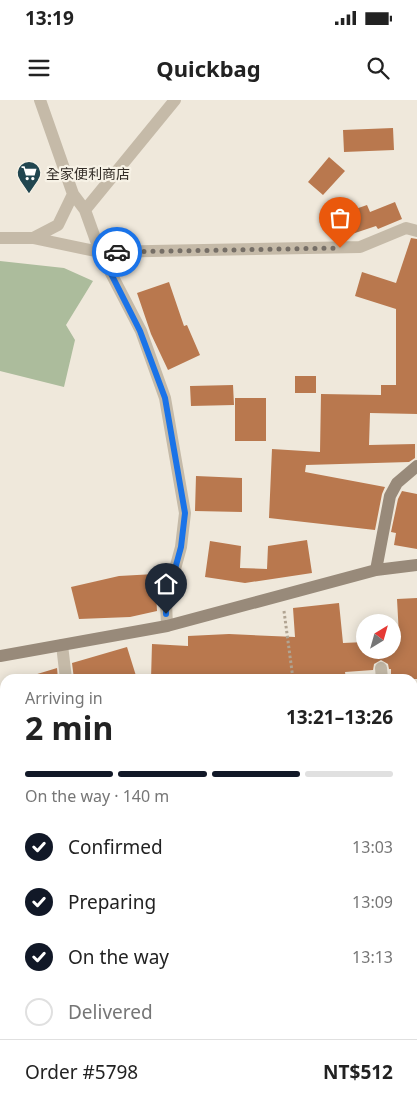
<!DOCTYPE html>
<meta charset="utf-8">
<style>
:root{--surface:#fff;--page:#f6f6f6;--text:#222;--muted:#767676;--line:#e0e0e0;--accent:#111827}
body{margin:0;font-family:"Noto Sans","Noto Sans TC",sans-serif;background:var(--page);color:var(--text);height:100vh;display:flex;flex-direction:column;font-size:19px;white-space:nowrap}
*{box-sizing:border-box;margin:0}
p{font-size:16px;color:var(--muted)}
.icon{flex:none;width:28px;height:28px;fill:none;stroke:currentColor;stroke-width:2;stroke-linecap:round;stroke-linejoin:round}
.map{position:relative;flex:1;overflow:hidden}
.details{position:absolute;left:0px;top:574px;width:418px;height:441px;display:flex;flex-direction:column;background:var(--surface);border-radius:15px 15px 0 0;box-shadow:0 2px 12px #0003}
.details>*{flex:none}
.needle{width:32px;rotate:37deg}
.tools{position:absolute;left:356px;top:514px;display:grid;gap:10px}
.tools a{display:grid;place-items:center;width:45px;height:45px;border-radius:50%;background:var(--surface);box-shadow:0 2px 12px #0003;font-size:25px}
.pin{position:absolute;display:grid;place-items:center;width:42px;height:42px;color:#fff;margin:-51px -21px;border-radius:50% 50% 50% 0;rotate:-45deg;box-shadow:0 0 5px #0007}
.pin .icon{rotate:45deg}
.courier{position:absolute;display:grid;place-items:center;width:50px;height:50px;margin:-25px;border:4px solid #1a73e8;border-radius:50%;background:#fff;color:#222;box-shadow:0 1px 6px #0007}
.head em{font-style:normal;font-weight:700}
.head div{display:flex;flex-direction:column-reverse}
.head{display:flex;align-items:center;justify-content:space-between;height:85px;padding:0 25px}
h1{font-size:32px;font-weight:700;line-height:38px}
.bar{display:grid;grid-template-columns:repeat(4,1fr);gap:8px 5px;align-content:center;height:60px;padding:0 25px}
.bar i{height:6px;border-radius:4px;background:var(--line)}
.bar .selected{background:var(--accent)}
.bar p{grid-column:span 4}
.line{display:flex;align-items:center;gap:12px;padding:0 25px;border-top:1px solid var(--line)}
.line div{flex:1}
ol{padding:0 25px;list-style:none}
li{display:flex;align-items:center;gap:15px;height:55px}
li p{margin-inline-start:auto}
li .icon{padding:5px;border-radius:50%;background:var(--accent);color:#fff;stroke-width:4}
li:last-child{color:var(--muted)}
li i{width:28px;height:28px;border:2px solid var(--line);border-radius:50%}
.status{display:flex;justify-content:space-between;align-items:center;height:35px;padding:0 25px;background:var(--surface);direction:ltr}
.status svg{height:14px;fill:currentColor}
header{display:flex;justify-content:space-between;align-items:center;height:65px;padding:0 25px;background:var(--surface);font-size:22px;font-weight:700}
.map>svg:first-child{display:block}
.green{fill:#acbc9c}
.building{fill:#b9784e}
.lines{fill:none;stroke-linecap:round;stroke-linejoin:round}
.path{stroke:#b1a492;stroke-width:3;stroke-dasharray:2.5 2.5;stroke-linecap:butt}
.street{stroke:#c5baa8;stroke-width:12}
.secondary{stroke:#988a7a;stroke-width:12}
.done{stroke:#756e66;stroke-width:5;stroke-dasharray:0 9}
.route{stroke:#1a73e8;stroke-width:6}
.labels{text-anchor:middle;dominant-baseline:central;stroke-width:4.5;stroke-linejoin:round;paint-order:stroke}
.poi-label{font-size:14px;fill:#332d27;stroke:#f7f2e6;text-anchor:start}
</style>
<div class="status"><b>13:19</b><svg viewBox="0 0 49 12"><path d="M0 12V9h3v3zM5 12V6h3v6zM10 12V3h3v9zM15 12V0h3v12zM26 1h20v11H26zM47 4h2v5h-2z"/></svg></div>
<header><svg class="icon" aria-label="menu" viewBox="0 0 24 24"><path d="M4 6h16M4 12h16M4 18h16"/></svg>Quickbag<svg class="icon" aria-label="search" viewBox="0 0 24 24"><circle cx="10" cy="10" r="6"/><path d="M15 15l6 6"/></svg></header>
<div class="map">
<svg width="417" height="1014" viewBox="0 0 417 1014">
<rect width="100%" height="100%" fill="#efe8db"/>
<path class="green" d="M0 161 64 168 93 181 66 225 75 240 64 287 0 271Z"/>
<path class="building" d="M393 28 394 50 344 52 343 30Z
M329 57 345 71 323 95 308 82Z
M395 102 402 119 378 129 376 126 352 134 344 113 367 105 370 112Z
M411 138 417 139V314L370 313 369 345 415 344V358L409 362 306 365 305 372 385 387 382 394 375 430 269 418 272 349 320 352 321 294 381 295V285H396V209L355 196 362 172 396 183Z
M169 182 184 226 187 225 200 255 168 270 151 234 137 193Z
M295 276H316V293H295Z
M233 285 234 305 191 306 190 286Z
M235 298H266V341H235Z
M196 376 242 378V412L195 411Z
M402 391 417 394V449L394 445 396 433 391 432 398 399Z
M307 440 312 473 245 483 205 477 210 441 241 446 240 468 267 469 268 446Z
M155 474 157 511 130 517 79 519 71 487 119 476Z
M417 498V579H391V569H389L388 564 381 560 374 564 373 570 345 572 346 579H151L152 544 188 546V536L229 534 295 537 293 508 339 503 343 543 365 542V550H392V536H399L397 499Z
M127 547 137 579H74L72 563Z
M57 568 58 579H35L34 575Z"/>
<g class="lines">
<path class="path" d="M284 511 293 579"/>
<path class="street" d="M40 0 73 94 85 110 100 152 360 147 406 128 417 131
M85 110 175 0
M0 138H33L100 152 141 231 165 298 185 413 181 447 166 502 167 526
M33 138 58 125 73 94
M62 545 66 579
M381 568 382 579
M0 684H5
M0 777H5
M412 854 417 856
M0 954 5 957
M91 1010 97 1014
M291 1010 299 1014
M210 1014 212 1010"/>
<path class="secondary" d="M376 470 390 396 397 383 417 366
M0 556 167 526 376 470 417 465"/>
</g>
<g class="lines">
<path class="done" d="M117 152 340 148"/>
<path class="route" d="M117 152H100L140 231 165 298 185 413 181 447 166 502V514"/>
</g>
<defs>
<g id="supermarket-pin" transform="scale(1.25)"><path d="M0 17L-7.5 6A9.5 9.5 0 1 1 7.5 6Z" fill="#214650" stroke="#f7f2e6"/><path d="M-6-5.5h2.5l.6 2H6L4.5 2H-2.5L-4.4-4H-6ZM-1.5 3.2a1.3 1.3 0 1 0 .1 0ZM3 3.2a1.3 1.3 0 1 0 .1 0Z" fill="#fff"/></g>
</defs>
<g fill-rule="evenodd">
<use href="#supermarket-pin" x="29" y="73"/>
</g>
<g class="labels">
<g class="poi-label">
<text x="46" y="73">全家便利商店</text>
</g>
</g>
</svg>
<div class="tools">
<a><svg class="needle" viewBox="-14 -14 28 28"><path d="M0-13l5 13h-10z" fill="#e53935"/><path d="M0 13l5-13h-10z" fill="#767676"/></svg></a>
</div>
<div class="pin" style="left:340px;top:148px;background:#ea580c"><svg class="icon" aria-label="bag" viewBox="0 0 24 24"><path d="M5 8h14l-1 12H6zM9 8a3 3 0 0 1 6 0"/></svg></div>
<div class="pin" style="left:166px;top:514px;background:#1f2937"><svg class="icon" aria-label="home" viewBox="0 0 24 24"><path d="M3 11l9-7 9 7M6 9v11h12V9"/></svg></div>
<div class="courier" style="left:117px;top:152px"><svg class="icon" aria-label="car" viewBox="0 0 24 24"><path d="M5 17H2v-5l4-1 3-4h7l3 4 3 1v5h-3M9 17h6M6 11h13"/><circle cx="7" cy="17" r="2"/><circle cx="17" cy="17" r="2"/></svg></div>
<section class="details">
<div class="head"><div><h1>2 min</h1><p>Arriving in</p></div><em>13:21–13:26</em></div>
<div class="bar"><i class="selected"></i><i class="selected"></i><i class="selected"></i><i></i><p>On the way · 140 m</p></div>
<ol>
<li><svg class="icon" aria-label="check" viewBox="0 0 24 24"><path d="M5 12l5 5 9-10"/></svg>Confirmed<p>13:03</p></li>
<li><svg class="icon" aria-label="check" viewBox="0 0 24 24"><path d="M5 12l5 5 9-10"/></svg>Preparing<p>13:09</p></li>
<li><svg class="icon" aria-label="check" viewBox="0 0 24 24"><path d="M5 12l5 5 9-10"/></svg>On the way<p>13:13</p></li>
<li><i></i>Delivered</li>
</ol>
<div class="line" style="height:65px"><div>Order #5798</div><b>NT$512</b></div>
</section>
</div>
